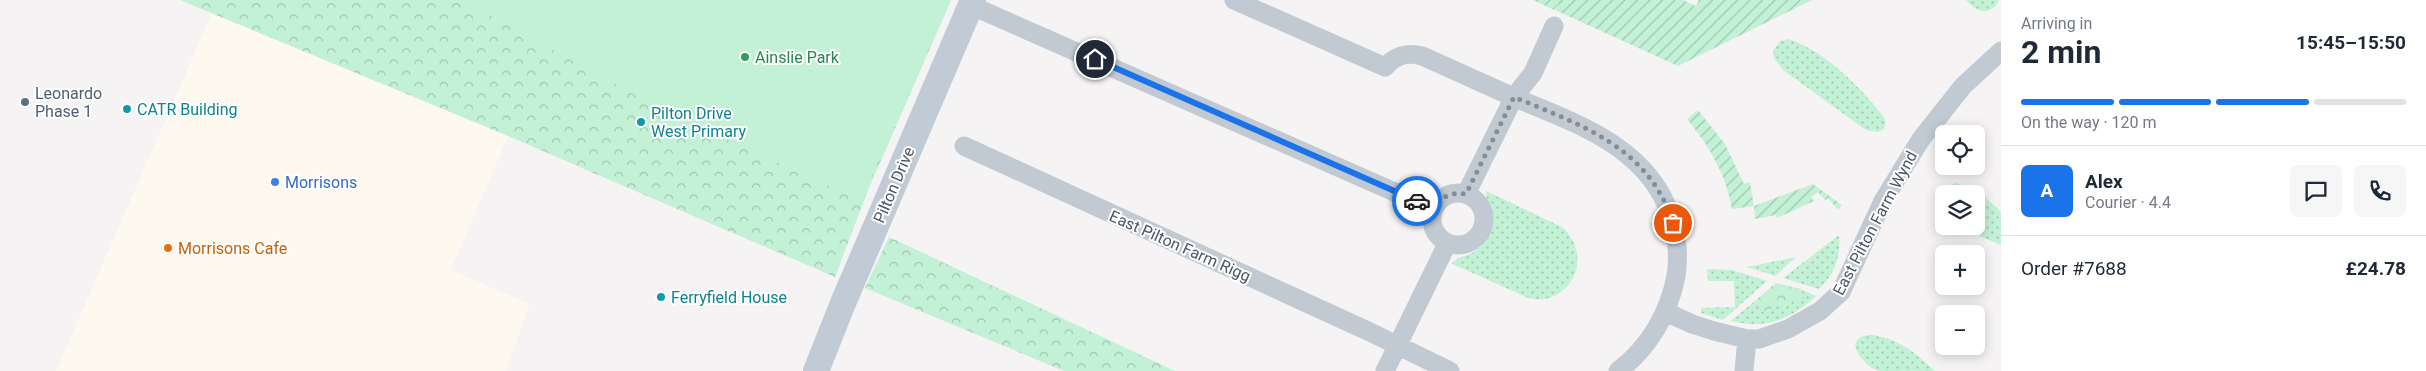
<!DOCTYPE html>
<meta charset="utf-8">
<style>
:root{--surface:#fff;--page:#f6f6f7;--text:#1f2937;--muted:#747a83;--line:#e0e1e3;--accent:#1a73e8}
body{margin:0;font-family:Roboto,sans-serif;background:var(--page);color:var(--text);height:100vh;display:flex;flex-direction:column;font-size:19px;white-space:nowrap}
*{box-sizing:border-box;margin:0}
p{font-size:16px;color:var(--muted)}
.icon{flex:none;width:28px;height:28px;fill:none;stroke:currentColor;stroke-width:2;stroke-linecap:round;stroke-linejoin:round}
.map{position:relative;flex:1;overflow:hidden}
.drawer{display:flex;flex-direction:column;background:var(--surface);width:425px}
.drawer>*{flex:none}
.buttons{position:absolute;left:1935px;top:125px;display:grid;gap:10px}
.buttons a{display:grid;place-items:center;width:50px;height:50px;border-radius:8px;background:var(--surface);box-shadow:0 2px 12px #0003;font-size:25px}
.pin{position:absolute;display:grid;place-items:center;width:42px;height:42px;color:#fff;margin:-21px;border:2px solid #fff;border-radius:50%;box-shadow:0 1px 5px #0007}
.courier{position:absolute;display:grid;place-items:center;width:50px;height:50px;margin:-25px;border:4px solid #1a73e8;border-radius:50%;background:#fff;color:#222;box-shadow:0 1px 6px #0007}
.overview em{font-style:normal;font-weight:700}
.overview div{display:flex;flex-direction:column-reverse}
.overview{display:flex;align-items:center;justify-content:space-between;height:85px;padding:0 20px}
h1{font-size:32px;font-weight:700;line-height:38px}
.bar{display:grid;grid-template-columns:repeat(4,1fr);gap:8px 5px;align-content:center;height:60px;padding:0 20px}
.bar i{height:6px;border-radius:4px;background:var(--line)}
.bar .on{background:var(--accent)}
.bar p{grid-column:span 4}
.line{display:flex;align-items:center;gap:12px;padding:0 20px;border-top:1px solid var(--line)}
.line div{flex:1}
.round{display:grid;place-items:center;flex:none;width:52px;height:52px;border-radius:8px;background:var(--page)}
main{display:flex;flex:1;min-height:0}
.map>svg:first-child{display:block}
.commercial{fill:#fdf9ef}
.grass{fill:url(#grass-dots)}
.forest{fill:url(#forest-crowns)}
.garden{fill:url(#garden-furrows)}
.pitch{fill:#c3f1d5}
.lines{fill:none;stroke-linecap:round;stroke-linejoin:round}
.street{stroke:#c1cad2;stroke-width:19}
.secondary{stroke:#c1cbd6;stroke-width:26}
.done{stroke:#868d94;stroke-width:5;stroke-dasharray:0 9}
.route{stroke:#1a73e8;stroke-width:6}
.leisure-dot{fill:#2e9e5b;stroke:#fff;stroke-width:2}
.service-dot{fill:#5c6f8a;stroke:#fff;stroke-width:2}
.culture-dot{fill:#0f9aa8;stroke:#fff;stroke-width:2}
.shop-dot{fill:#3f7fe0;stroke:#fff;stroke-width:2}
.food-dot{fill:#e8710a;stroke:#fff;stroke-width:2}
.labels{text-anchor:middle;dominant-baseline:central;stroke-width:4;stroke-linejoin:round;paint-order:stroke}
.leisure-label{font-size:16px;fill:#27864d;stroke:#fff;text-anchor:start}
.service-label{font-size:16px;fill:#4e5e75;stroke:#fff;text-anchor:start}
.culture-label{font-size:16px;fill:#0d838f;stroke:#fff;text-anchor:start}
.shop-label{font-size:16px;fill:#366cbe;stroke:#fff;text-anchor:start}
.street-label{font-size:16px;fill:#4a5661;stroke:#fff}
.food-label{font-size:16px;fill:#c56008;stroke:#fff;text-anchor:start}
</style>
<main>
<div class="map">
<svg width="2001" height="371" viewBox="0 0 2001 371">
<defs>
<pattern id="grass-dots" width="8" height="8" patternUnits="userSpaceOnUse" patternTransform="scale(1.25)"><rect width="8" height="8" fill="#c3f1d5"/><path d="M2 2h.1M6 6h.1" fill="none" stroke="#a0c6b0" stroke-width="1.8" stroke-linecap="round"/></pattern>
<pattern id="forest-crowns" width="20" height="18" patternUnits="userSpaceOnUse" patternTransform="scale(1.25)"><rect width="20" height="18" fill="#c3f1d5"/><path d="M2 6a3 3 0 1 1 6 0M12 15a3 3 0 1 1 6 0" fill="none" stroke="#a0c6b0"/></pattern>
<pattern id="garden-furrows" width="10" height="10" patternUnits="userSpaceOnUse" patternTransform="scale(1.25)"><rect width="10" height="10" fill="#c3f1d5"/><path d="M-1 1l2-2M0 10L10 0M9 11l2-2" fill="none" stroke="#a0c6b0"/></pattern>
</defs>
<rect width="100%" height="100%" fill="#f5f3f3"/>
<path class="commercial" d="M212 13 508 136 451 270 530 304 506 371H56Z"/>
<path class="grass" d="M1966 0H1999C1991 17 1976 12 1966 0Z
M1789 39C1827 53 1858 85 1883 116L1886 122 1884 129 1878 132 1866 130 1783 70 1774 58 1773 51 1780 41Z
M1957 183 1983 195 2001 212V245L1981 237 1965 226H1976V194H1944V205C1940 194 1945 186 1957 183Z
M1486 191 1562 227C1573 237 1579 250 1577 265 1575 285 1554 303 1533 299 1525 298 1516 292 1508 289 1489 280 1471 272 1452 264 1456 256 1468 257 1475 251 1490 241 1495 222 1490 205 1488 200 1485 197 1486 191Z
M1839 235C1841 256 1835 274 1819 289L1783 278Z
M1796 257 1775 276 1747 267Z
M1707 269 1732 270 1767 281 1723 320 1701 313V308L1735 307 1734 281H1708Z
M1800 289 1816 296C1792 319 1764 330 1731 321L1756 300 1761 311 1804 298Z
M1872 335C1898 338 1917 354 1935 371 1920 371 1893 371 1879 371 1861 365 1840 336 1872 335Z"/>
<path class="forest" d="M180 0H951L866 195 835 277 508 136Z
M889 237 1175 371H1064L865 288Z
M1776 283 1800 289 1804 298 1761 312 1756 300Z"/>
<path class="garden" d="M1533 0H1683L1696 6 1699 0H1812L1678 66 1555 10 1559 1 1554 10Z
M1698 110 1725 144 1744 184 1750 182 1754 206 1813 184 1842 205 1838 210 1828 198 1825 200 1818 192 1811 197 1814 201 1777 218 1776 215 1755 219 1754 206 1732 209C1726 174 1709 146 1687 119Z"/>
<path class="pitch" d="M462 0H951L861 200 669 114Z"/>
<g class="lines">
<path class="street" d="M1234 0 1385 67C1396 55 1407 52 1422 56 1454 70 1486 85 1518 99 1578 124 1649 148 1671 217 1677 236 1679 257 1676 276 1669 313 1649 348 1618 371
M970 5 1433 209
M964 146 1370 332 1450 371
M1432 219a26 26 0 1 1 52 0a26 26 0 1 1-52 0Z
M1466 194 1514 97 1533 73 1554 26
M1666 312 1692 324 1714 331 1747 339H1759L1788 329 1820 311 1841 292 1883 201 1921 139 1963 86 2001 51
M1385 371 1447 244
M1744 371 1747 339"/>
<path class="secondary" d="M816 371 843 303 973 0"/>
</g>
<g class="lines">
<path class="done" d="M1417 201 1433 209C1441 196 1451 192 1466 194L1514 97C1581 125 1649 147 1673 223"/>
<path class="route" d="M1095 59 1417 201"/>
</g>
<circle class="leisure-dot" cx="745" cy="57" r="5"/>
<circle class="service-dot" cx="25" cy="102" r="5"/>
<g class="culture-dot">
<circle cx="127" cy="109" r="5"/>
<circle cx="641" cy="122" r="5"/>
<circle cx="661" cy="297" r="5"/>
</g>
<circle class="shop-dot" cx="275" cy="182" r="5"/>
<circle class="food-dot" cx="168" cy="248" r="5"/>
<g class="labels">
<g class="leisure-label">
<text x="755" y="57">Ainslie Park</text>
</g>
<g class="service-label">
<text x="35" y="93">Leonardo<tspan x="35" dy="18">Phase 1</tspan></text>
</g>
<g class="culture-label">
<text x="137" y="109">CATR Building</text>
<text x="651" y="113">Pilton Drive<tspan x="651" dy="18">West Primary</tspan></text>
<text x="671" y="297">Ferryfield House</text>
</g>
<g class="shop-label">
<text x="285" y="182">Morrisons</text>
</g>
<g class="street-label">
<text transform="translate(894 185) rotate(-67)">Pilton Drive</text>
<text transform="translate(1875 223) rotate(-62)">East Pilton Farm Wynd</text>
<text transform="translate(1180 246) rotate(24)">East Pilton Farm Rigg</text>
</g>
<g class="food-label">
<text x="178" y="248">Morrisons Cafe</text>
</g>
</g>
</svg>
<div class="buttons">
<a><svg class="icon" aria-label="locate" viewBox="0 0 24 24"><circle cx="12" cy="12" r="6"/><path d="M12 2v4M12 18v4M2 12h4M18 12h4"/></svg></a>
<a><svg class="icon" aria-label="layers" viewBox="0 0 24 24"><path d="M12 4l9 5-9 5-9-5zM3 14l9 5 9-5"/></svg></a>
<a>+</a>
<a>−</a>
</div>
<div class="pin" style="left:1673px;top:223px;background:#ea580c"><svg class="icon" aria-label="bag" viewBox="0 0 24 24"><path d="M5 8h14l-1 12H6zM9 8a3 3 0 0 1 6 0"/></svg></div>
<div class="pin" style="left:1095px;top:59px;background:#1f2937"><svg class="icon" aria-label="home" viewBox="0 0 24 24"><path d="M3 11l9-7 9 7M6 9v11h12V9"/></svg></div>
<div class="courier" style="left:1417px;top:201px"><svg class="icon" aria-label="car" viewBox="0 0 24 24"><path d="M5 17H2v-5l4-1 3-4h7l3 4 3 1v5h-3M9 17h6M6 11h13"/><circle cx="7" cy="17" r="2"/><circle cx="17" cy="17" r="2"/></svg></div>
</div>
<section class="drawer">
<div class="overview"><div><h1>2 min</h1><p>Arriving in</p></div><em>15:45–15:50</em></div>
<div class="bar"><i class="on"></i><i class="on"></i><i class="on"></i><i></i><p>On the way · 120 m</p></div>
<div class="line" style="height:90px"><b class="round" style="background:var(--accent);color:#fff">A</b><div><b>Alex</b><p>Courier · 4.4</p></div><a class="round"><svg class="icon" aria-label="chat" viewBox="0 0 24 24"><path d="M4 5h16v11H9l-5 4z"/></svg></a><a class="round"><svg class="icon" aria-label="phone" viewBox="0 0 24 24"><path d="M5 4h4l2 5-3 2q2 4 5 5l2-3 5 2v4C11 20 4 13 5 4z"/></svg></a></div>
<div class="line" style="height:65px"><div>Order #7688</div><b>£24.78</b></div>
</section>
</main>
